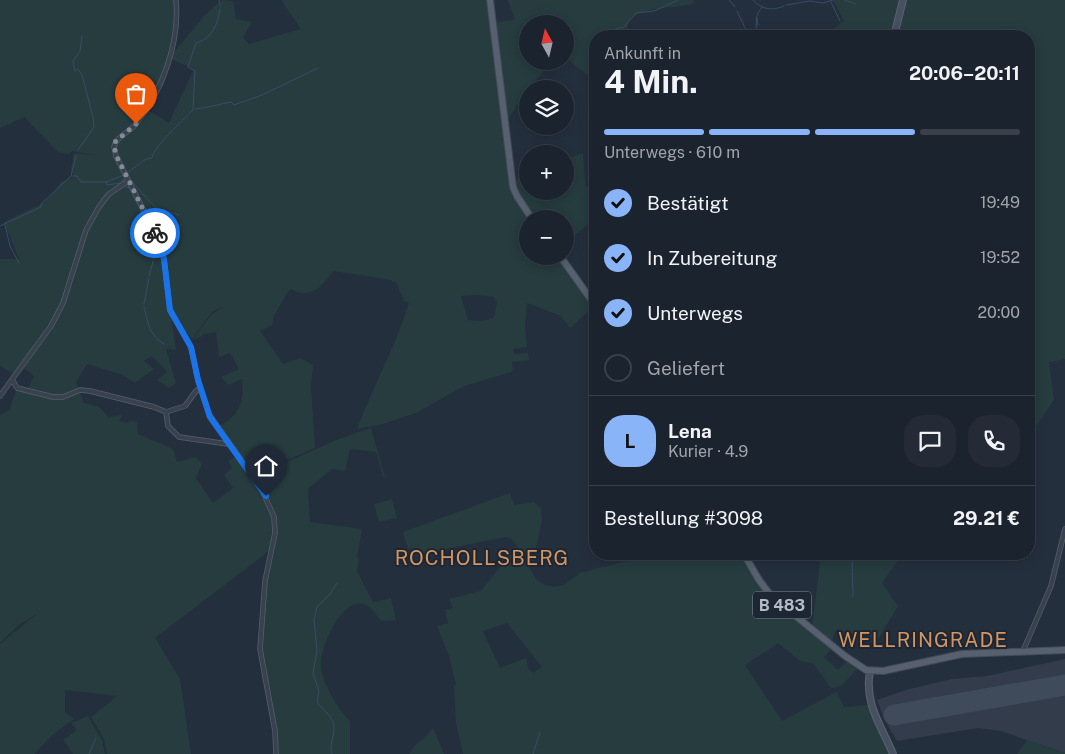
<!DOCTYPE html>
<html lang="de">
<meta charset="utf-8">
<style>
:root{--surface:#1b232e;--page:#242b36;--text:#f1f3f6;--muted:#a0a4aa;--line:#39404a;--accent:#8ab4f8}
body{margin:0;font-family:"Public Sans",sans-serif;background:var(--page);color:var(--text);height:100vh;display:flex;flex-direction:column;font-size:19px;white-space:nowrap}
*{box-sizing:border-box;margin:0}
p{font-size:16px;color:var(--muted)}
.icon{flex:none;width:28px;height:28px;fill:none;stroke:currentColor;stroke-width:2;stroke-linecap:round;stroke-linejoin:round}
.map{position:relative;flex:1;overflow:hidden}
.panel{position:absolute;left:589px;top:30px;width:446px;height:530px;display:flex;flex-direction:column;background:var(--surface);border-radius:20px;box-shadow:0 2px 12px #0003,0 0 0 1px var(--line)}
.panel>*{flex:none}
.needle{width:32px;rotate:352deg}
.controls{position:absolute;left:519px;top:15px;display:grid;gap:10px}
.controls a{display:grid;place-items:center;width:55px;height:55px;border-radius:50%;background:var(--surface);box-shadow:0 2px 12px #0003,0 0 0 1px var(--line);font-size:25px}
.pin{position:absolute;display:grid;place-items:center;width:42px;height:42px;color:#fff;margin:-51px -21px;border-radius:50% 50% 50% 0;rotate:-45deg;box-shadow:0 0 5px #0007}
.pin .icon{rotate:45deg}
.courier{position:absolute;display:grid;place-items:center;width:50px;height:50px;margin:-25px;border:4px solid #1a73e8;border-radius:50%;background:#fff;color:#222;box-shadow:0 1px 6px #0007}
.headline em{font-style:normal;font-weight:700}
.headline div{display:flex;flex-direction:column-reverse}
.headline{display:flex;align-items:center;justify-content:space-between;height:85px;padding:0 15px}
h1{font-size:32px;font-weight:700;line-height:38px}
.bar{display:grid;grid-template-columns:repeat(4,1fr);gap:8px 5px;align-content:center;height:60px;padding:0 15px}
.bar i{height:6px;border-radius:4px;background:var(--line)}
.bar .current{background:var(--accent)}
.bar p{grid-column:span 4}
.line{display:flex;align-items:center;gap:12px;padding:0 15px;border-top:1px solid var(--line)}
.line div{flex:1}
.round{display:grid;place-items:center;flex:none;width:52px;height:52px;border-radius:20px;background:var(--page)}
ol{padding:0 15px;list-style:none}
li{display:flex;align-items:center;gap:15px;height:55px}
li p{margin-inline-start:auto}
li .icon{padding:5px;border-radius:50%;background:var(--accent);color:#111;stroke-width:4}
li:last-child{color:var(--muted)}
li i{width:28px;height:28px;border:2px solid var(--line);border-radius:50%}
.map>svg:first-child{display:block}
.airport{fill:#323c4b}
.green{fill:#263c3f;fill-rule:evenodd}
.lines{fill:none;stroke-linecap:round;stroke-linejoin:round}
.stream{stroke:#394c67;stroke-width:1}
.runway{stroke:#3f4a5a;stroke-width:21}
.street-casing{stroke:#565f6c;stroke-width:5.5}
.secondary-casing{stroke:#565f6c;stroke-width:8}
.primary-casing{stroke:#414a57;stroke-width:8}
.street{stroke:#38414e;stroke-width:4}
.secondary{stroke:#465061;stroke-width:5.5}
.primary{stroke:#56606e;stroke-width:6}
.done{stroke:#828b98;stroke-width:5;stroke-dasharray:0 9}
.route{stroke:#1a73e8;stroke-width:6}
.labels{text-anchor:middle;dominant-baseline:central;stroke-width:4;stroke-linejoin:round;paint-order:stroke}
.shield{fill:#1d2633;stroke:#878f9c;stroke-width:1}
.shield-label{font-size:16px;font-weight:bold;fill:#b4bcc9}
.quarter-label{font-size:20px;letter-spacing:1px;fill:#d59563;stroke:#1d2633}
</style>
<div class="map">
<svg width="1065" height="754" viewBox="0 0 1065 754">
<rect width="100%" height="100%" fill="#242f3e"/>
<path class="airport" d="M1065 659V753L1001 731 978 728 897 741 884 719 877 700 906 690 952 679 987 676Z"/>
<path class="green" d="M0 0H176C178 39 165 75 145 108L169 123 194 69 169 58 204 16 222 0 233 1 236 19 252 22 243 37 249 44 301 29 281 0H488L510 180 529 219 528 256H556L593 307 570 328 561 316 527 303 525 325 527 347 513 349 514 354 528 353 529 360 512 362 513 370 511 372 464 386 416 413 383 424 357 429C373 386 396 346 409 303L404 301 397 284 391 280 334 271C320 287 313 300 290 289L274 315 272 325 260 331 283 364 300 358 313 365 311 387 315 448 253 475 218 427C239 416 245 402 242 379L228 385 221 377 239 369 230 353 219 357 216 332 203 334 202 336 192 340 212 314 223 307 212 312 192 339 173 315 166 280 176 350 166 349 176 383 169 388 157 380 167 372 152 356 144 361 154 369 135 383 123 375 87 364 76 382 84 403 99 407 108 417 122 415 119 421 128 423 130 421 137 422 138 434 173 449 177 462 196 457 202 464 196 478 213 503 233 488 224 475 232 468 228 461 236 456C261 487 280 509 269 551L155 638 180 679 191 754H107L104 739 91 717 117 696 65 690V712L74 719 52 735 34 754H0V644L38 613 20 624 0 643V415L9 410 17 388 27 392 34 376 22 367 16 375 0 366V259H19L4 222 45 202 61 182 74 177 71 170 74 153 93 155 72 151 69 154 58 152 24 117 0 128ZM478 295 493 297 497 302 494 318 482 321 468 320 461 296Z
M508 0H693L695 3C673 10 648 4 629 20L626 36H595V81L565 57V24H528V61H553L528 89 507 121 496 22 515 20Z
M833 0H1065V359L1049 362 1054 400 1029 437V317L1031 319 1029 314V36H811L829 32 844 21Z
M580 154H583L586 187 595 181V219L565 243V219H534L519 196 514 181 527 174 528 191H565V160Z
M371 428 385 477H383L376 452 350 449 345 471 332 469 308 489 310 522 362 529 357 557 359 560 357 571 373 602 391 598 396 620 381 621C377 616 373 609 368 606 344 592 323 643 321 660 319 680 338 709 350 721V754H278L272 696 261 651 266 583 276 521 271 503 255 476 339 439Z
M510 493 514 505 534 502 541 508 542 521 536 548 522 553 512 539 505 537 421 554 413 548 408 549 403 532Z
M392 499 397 518 379 522 374 504Z
M516 547 537 580 545 585 554 587 564 585 580 573 653 554H743L758 580 833 647 824 657 838 670 847 662 857 669 841 686 833 688 830 687 814 664 800 661 778 643 745 665 782 721 837 692 844 707 868 705 891 754H463L456 723 454 685H456L449 656 437 626 448 623 445 610 453 608 449 599 481 591ZM507 623 542 667 533 673 528 668 526 658 500 668 483 631Z
M821 554H903L882 583 898 606 876 643 837 629 831 642 812 628Z
M88 716 102 740 105 754H73L63 740 77 730 71 723Z
M433 728 444 754H409C416 741 425 740 433 728Z
M1027 740 1065 753V754H1017Z"/>
<g class="lines">
<path class="stream" d="M219 0 220 5
M729 0 735 7
M753 0C763 10 772 11 784 6
M844 0 856 4
M831 2 840 21
M786 5 810 1 823 3 833 0
M737 11 749 36
M757 18 758 25
M757 31C755 21 756 15 762 7
M597 35 622 27
M612 36 623 28 636 13 654 11 678 0
M819 36H827
M195 109C207 108 220 104 231 102L234 105 262 95 318 68
M78 150 94 127 93 117 82 75 78 69 75 71 73 61 80 51 82 36
M127 173 146 159 152 158C153 147 183 121 193 110L195 71 188 67 196 43C212 39 218 24 220 9
M71 176 76 156
M128 176C131 181 154 207 157 208 162 210 173 213 179 215
M106 182 124 175
M125 186 131 189
M5 225 10 246 19 263
M0 226 41 207V204L71 176H77L81 182H106L107 185 121 183 123 179
M149 276 156 251 159 247 156 240
M144 304 149 278
M144 307C148 323 149 335 164 344
M852 554 853 597
M89 754 96 738
M332 754C328 743 337 733 333 722 330 714 322 709 317 702L319 691 313 673 317 651 314 620 317 607 330 594 337 583
M533 754 540 732"/>
<path class="runway" d="M894 715 1065 685"/>
<g class="street-casing">
<path id="street" d="M176 0C180 43 162 92 135 125 128 133 116 137 114 147L116 156 160 243 164 259 170 310 191 347 198 380 209 414 262 490 274 517 275 533 265 581 260 649 275 731 276 754
M13 381 17 388 53 397H63L80 390 90 391 154 407 166 412 168 426 179 437 228 444
M0 396 51 326 63 303 86 230 99 207 109 194 128 181
M166 412 185 406 196 391 200 388
M1023 651 1051 586 1065 529"/>
</g>
<g class="secondary-casing">
<path id="secondary" d="M894 36 903 0
M870 671C864 704 881 725 893 754"/>
</g>
<g class="primary-casing">
<path id="primary" d="M490 0 513 187 517 196 532 219
M560 256 595 305
M744 554 759 580 771 596 845 656 866 670 883 671 962 654 1065 650"/>
</g>
<use href="#street" class="street"/>
<use href="#secondary" class="secondary"/>
<use href="#primary" class="primary"/>
</g>
<g class="lines">
<path class="done" d="M136 124 115 142V153L155 233"/>
<path class="route" d="M155 233 164 259 170 310 191 347 198 380 210 417 266 496"/>
</g>
<g class="labels">
<rect class="shield" x="753" y="591.5" width="58" height="27" rx="4"/>
<g class="shield-label">
<text x="782" y="605">B 483</text>
</g>
<g class="quarter-label">
<text x="482" y="558">ROCHOLLSBERG</text>
<text x="923" y="640">WELLRINGRADE</text>
</g>
</g>
</svg>
<div class="controls">
<a><svg class="needle" viewBox="-14 -14 28 28"><path d="M0-13l5 13h-10z" fill="#e53935"/><path d="M0 13l5-13h-10z" fill="#a0a4aa"/></svg></a>
<a><svg class="icon" aria-label="layers" viewBox="0 0 24 24"><path d="M12 4l9 5-9 5-9-5zM3 14l9 5 9-5"/></svg></a>
<a>+</a>
<a>−</a>
</div>
<div class="pin" style="left:136px;top:124px;background:#ea580c"><svg class="icon" aria-label="bag" viewBox="0 0 24 24"><path d="M5 8h14l-1 12H6zM9 8a3 3 0 0 1 6 0"/></svg></div>
<div class="pin" style="left:266px;top:496px;background:#1f2937"><svg class="icon" aria-label="home" viewBox="0 0 24 24"><path d="M3 11l9-7 9 7M6 9v11h12V9"/></svg></div>
<div class="courier" style="left:155px;top:233px"><svg class="icon" aria-label="bike" viewBox="0 0 24 24"><circle cx="6" cy="16" r="4"/><circle cx="18" cy="16" r="4"/><path d="M6 16l4-8h5l3 8M10 8l3 8H6M13 5h3"/></svg></div>
<section class="panel">
<div class="headline"><div><h1>4 Min.</h1><p>Ankunft in</p></div><em>20:06–20:11</em></div>
<div class="bar"><i class="current"></i><i class="current"></i><i class="current"></i><i></i><p>Unterwegs · 610 m</p></div>
<ol>
<li><svg class="icon" aria-label="check" viewBox="0 0 24 24"><path d="M5 12l5 5 9-10"/></svg>Bestätigt<p>19:49</p></li>
<li><svg class="icon" aria-label="check" viewBox="0 0 24 24"><path d="M5 12l5 5 9-10"/></svg>In Zubereitung<p>19:52</p></li>
<li><svg class="icon" aria-label="check" viewBox="0 0 24 24"><path d="M5 12l5 5 9-10"/></svg>Unterwegs<p>20:00</p></li>
<li><i></i>Geliefert</li>
</ol>
<div class="line" style="height:90px"><b class="round" style="background:var(--accent);color:#111">L</b><div><b>Lena</b><p>Kurier · 4.9</p></div><a class="round"><svg class="icon" aria-label="chat" viewBox="0 0 24 24"><path d="M4 5h16v11H9l-5 4z"/></svg></a><a class="round"><svg class="icon" aria-label="phone" viewBox="0 0 24 24"><path d="M5 4h4l2 5-3 2q2 4 5 5l2-3 5 2v4C11 20 4 13 5 4z"/></svg></a></div>
<div class="line" style="height:65px"><div>Bestellung #3098</div><b>29.21 €</b></div>
</section>
</div>
